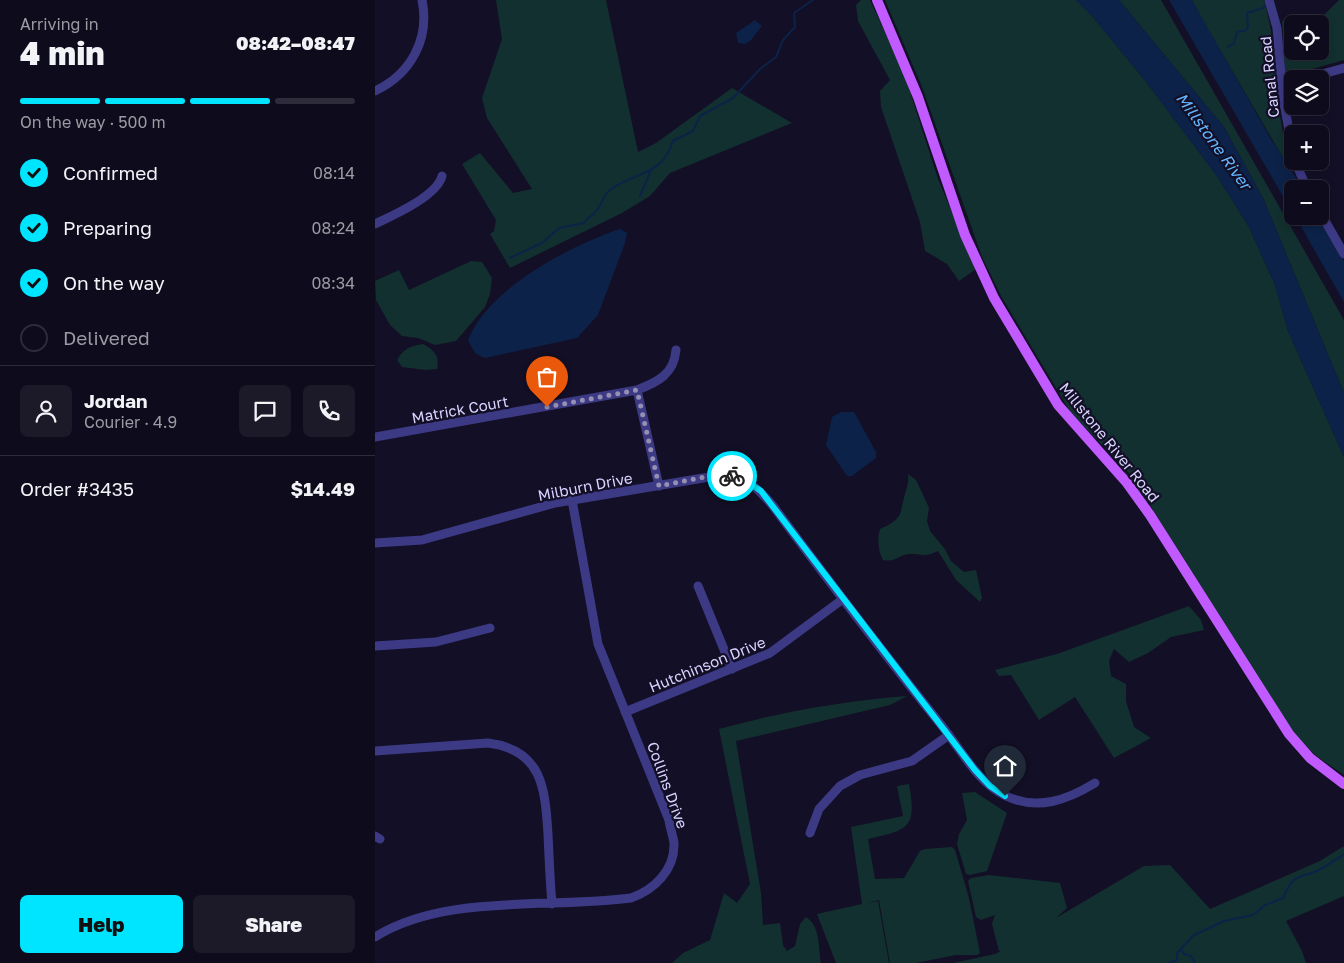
<!DOCTYPE html>
<meta charset="utf-8">
<style>
:root{--surface:#0e0b1c;--page:#1c1929;--text:#f1f3f6;--muted:#9b9ba3;--line:#2e2b3b;--accent:#00e5ff}
body{margin:0;font-family:"Golos Text",sans-serif;background:var(--page);color:var(--text);height:100vh;display:flex;flex-direction:column;font-size:19px;white-space:nowrap}
*{box-sizing:border-box;margin:0}
p{font-size:16px;color:var(--muted)}
.icon{flex:none;width:28px;height:28px;fill:none;stroke:currentColor;stroke-width:2;stroke-linecap:round;stroke-linejoin:round}
.map{position:relative;flex:1;overflow:hidden}
.side{display:flex;flex-direction:column;background:var(--surface);width:375px}
.side>*{flex:none}
.tools{position:absolute;left:909px;top:15px;display:grid;gap:10px}
.tools a{display:grid;place-items:center;width:45px;height:45px;border-radius:8px;background:var(--surface);box-shadow:0 2px 8px #0003,0 0 0 1px var(--line);font-size:25px}
.pin{position:absolute;display:grid;place-items:center;width:42px;height:42px;color:#fff;margin:-51px -21px;border-radius:50% 50% 50% 0;rotate:-45deg;box-shadow:0 0 5px #0007}
.pin .icon{rotate:45deg}
.courier{position:absolute;display:grid;place-items:center;width:50px;height:50px;margin:-25px;border:4px solid #00e5ff;border-radius:50%;background:#fff;color:#222;box-shadow:0 1px 6px #0007}
.overview em{font-style:normal;font-weight:800}
.overview div{display:flex;flex-direction:column-reverse}
.overview{display:flex;align-items:center;justify-content:space-between;height:85px;padding:0 20px}
h1{font-size:32px;font-weight:800;line-height:38px}
.bar{display:grid;grid-template-columns:repeat(4,1fr);gap:8px 5px;align-content:center;height:60px;padding:0 20px}
.bar i{height:6px;border-radius:4px;background:var(--line)}
.bar .current{background:var(--accent)}
.bar p{grid-column:span 4}
.line{display:flex;align-items:center;gap:12px;padding:0 20px;border-top:1px solid var(--line)}
.line div{flex:1}
.round{display:grid;place-items:center;flex:none;width:52px;height:52px;border-radius:8px;background:var(--page)}
ol{padding:0 20px;list-style:none}
li{display:flex;align-items:center;gap:15px;height:55px}
li p{margin-inline-start:auto}
li .icon{padding:5px;border-radius:50%;background:var(--accent);color:#111;stroke-width:4}
li:last-child{color:var(--muted)}
li i{width:28px;height:28px;border:2px solid var(--line);border-radius:50%}
.button{display:flex;gap:10px;margin-top:auto;padding:10px 20px}
.button a{flex:1;height:58px;border-radius:8px;background:var(--accent);color:#111;font-size:20px;font-weight:800;line-height:58px;text-align:center}
.button a+a{background:var(--page);color:var(--text)}
main{display:flex;flex:1;min-height:0}
.map>svg:first-child{display:block}
.green{fill:#12302f;fill-rule:evenodd}
.water{fill:#0c2248}
.lines{fill:none;stroke-linecap:round;stroke-linejoin:round}
.stream{stroke:#0c2248;stroke-width:2}
.minor{stroke:#3d3a85;stroke-width:9}
.major{stroke:#c25bff;stroke-width:10}
.done{stroke:#948fb3;stroke-width:5;stroke-dasharray:0 9}
.route{stroke:#00e5ff;stroke-width:6}
.labels{text-anchor:middle;dominant-baseline:central;stroke-width:4.5;stroke-linejoin:round;paint-order:stroke}
.street-label{font-size:15px;fill:#d9d4ff;stroke:#130f26}
.water-label{font-size:16px;font-style:italic;fill:#62b6ff;stroke:#130f26}
</style>
<main>
<section class="side">
<div class="overview"><div><h1>4 min</h1><p>Arriving in</p></div><em>08:42–08:47</em></div>
<div class="bar"><i class="current"></i><i class="current"></i><i class="current"></i><i></i><p>On the way · 500 m</p></div>
<ol>
<li><svg class="icon" aria-label="check" viewBox="0 0 24 24"><path d="M5 12l5 5 9-10"/></svg>Confirmed<p>08:14</p></li>
<li><svg class="icon" aria-label="check" viewBox="0 0 24 24"><path d="M5 12l5 5 9-10"/></svg>Preparing<p>08:24</p></li>
<li><svg class="icon" aria-label="check" viewBox="0 0 24 24"><path d="M5 12l5 5 9-10"/></svg>On the way<p>08:34</p></li>
<li><i></i>Delivered</li>
</ol>
<div class="line" style="height:90px"><a class="round"><svg class="icon" aria-label="person" viewBox="0 0 24 24"><circle cx="12" cy="8" r="4"/><path d="M4 21q1-7 8-7t8 7"/></svg></a><div><b>Jordan</b><p>Courier · 4.9</p></div><a class="round"><svg class="icon" aria-label="chat" viewBox="0 0 24 24"><path d="M4 5h16v11H9l-5 4z"/></svg></a><a class="round"><svg class="icon" aria-label="phone" viewBox="0 0 24 24"><path d="M5 4h4l2 5-3 2q2 4 5 5l2-3 5 2v4C11 20 4 13 5 4z"/></svg></a></div>
<div class="line" style="height:65px"><div>Order #3435</div><b>$14.49</b></div>
<div class="button"><a>Help</a><a>Share</a></div>
</section>
<div class="map">
<svg width="969" height="963" viewBox="0 0 969 963">
<rect width="100%" height="100%" fill="#130f26"/>
<path class="green" d="M121 0H231L263 152 281 143 357 88 417 123 295 173 275 196 247 213 135 268 115 234 119 231 121 220 87 164 105 153 138 193 157 189 112 118 107 98 127 39Z
M486 0H495L529 73 563 179 601 269 584 281 572 264 550 251 545 222 506 107 505 91 515 80 483 21 481 5Z
M510 0H701L718 17 772 83 842 176 874 227 900 285 913 331 969 457V775L941 756 918 733 775 505 747 469 772 492 696 413 626 296 607 257 547 87Z
M744 0H786L969 320V393L888 198 849 127Z
M816 0H889C900 37 899 70 904 108 906 125 911 141 908 158Z
M964 0H969V60L912 76 910 72 907 21 949 15ZM918 24H945V51H918Z
M96 261 107 262 117 278 115 294 110 307 81 341 60 345 43 338 27 336 15 325 1 300 0 281 24 270 34 290Z
M48 344C59 350 65 356 62 369L51 370 27 367 22 360C28 349 35 346 48 344Z
M533 474 541 480 550 499 554 508 552 521 555 531 570 549 576 561 589 572 601 570 607 598 605 602 581 580 563 551C548 558 549 554 536 554 524 554 521 563 508 560 503 551 502 538 505 529 529 518 524 515 530 494 532 486 534 483 533 474Z
M814 606 826 620 829 630 796 637 773 653 754 662 739 649 734 661 736 676 751 684V701L759 727 776 738 739 758 700 697 664 720 636 675 624 676 620 670 682 654Z
M532 696 515 705 361 741 386 893 388 925 405 923 408 945 412 951 420 946 425 924 431 917C446 927 443 947 446 963H297L308 953 335 940 349 893 362 903 375 884 344 729C405 712 469 701 532 696Z
M534 784C542 828 534 830 493 839L500 879 529 878 545 851 550 849 577 847 580 850 594 898 605 953 602 955H581L541 963H515L504 900 491 903 503 901 514 963H461L442 914 487 904 476 827 528 816 522 786Z
M600 792 632 813 612 871 595 875 591 874 582 844 584 834 592 820 587 793Z
M969 846V896L911 921 927 951 931 963H578L620 954 626 951H624L617 924 620 915 606 920 601 917 593 881 596 878 614 875 685 883 692 908 681 918 769 866 795 865 835 909 945 861Z"/>
<path class="water" d="M701 0H744L849 127 888 198 969 393V457L913 331 900 285 874 227 842 176 772 83 718 17Z
M794 0H817L896 139 925 184 928 189H918L917 212Z
M380 20 387 26 376 40 370 44 363 43 361 33Z
M920 216H943L969 261V302Z
M245 229 252 233 250 243 223 315 202 338 110 358 101 354 93 341C110 290 196 245 245 229Z
M466 412H479L501 452V458L477 476H472L451 445 457 417Z"/>
<g class="lines">
<path class="stream" d="M853 47 859 43 862 32 871 30 873 27 872 13 888 8 892 4
M265 196 276 170
M135 258 167 243 184 228 209 223C212 217 218 216 222 210 227 204 229 194 235 190 260 171 287 177 298 141L318 131 325 116 358 98 385 69 401 57 408 40 420 27 419 13 438 0
M806 949 809 954 816 956 820 963
M794 963 802 960V953L819 935 849 921 878 915 890 905 908 898C920 871 923 880 944 870 953 865 961 859 969 855"/>
<path class="minor" d="M894 0 902 28 908 98 918 152
M929 79 969 68
M0 91C36 74 55 39 47 0
M920 161 932 189
M945 212 969 254
M0 224C19 215 62 196 67 176
M262 390 284 486
M0 437 262 390C283 382 299 374 301 350
M0 543 47 540 180 503 334 477C366 473 378 482 398 506 453 580 509 654 567 726 586 750 603 783 631 796 663 811 692 800 720 783
M323 586 357 669
M0 646 61 642 115 628
M250 712 395 653 468 599
M0 751 113 743C168 750 170 789 173 834 174 857 175 881 177 904
M435 833 444 809 465 786 485 775 537 761 574 735
M0 836 5 839
M0 937C70 893 175 909 256 898 279 890 300 870 299 843 298 836 295 828 294 820L223 644 197 500"/>
<path class="major" d="M502 0 543 97 590 235 619 298 683 405 752 483 775 515 914 734 935 758 969 784"/>
</g>
<g class="lines">
<path class="done" d="M172 407 262 390 284 486 334 476H357"/>
<path class="route" d="M357 476 368 479 386 491 600 770 615 786 630 796"/>
</g>
<g class="labels">
<g class="street-label">
<text transform="translate(894 77) rotate(-96)">Canal Road</text>
<text transform="translate(85 409) rotate(-10)">Matrick Court</text>
<text transform="translate(735 442) rotate(51)">Millstone River Road</text>
<text transform="translate(210 486) rotate(-11)">Milburn Drive</text>
<text transform="translate(332 664) rotate(-22)">Hutchinson Drive</text>
<text transform="translate(293 785) rotate(70)">Collins Drive</text>
</g>
<g class="water-label">
<text transform="translate(839 141) rotate(54)">Millstone River</text>
</g>
</g>
</svg>
<div class="tools">
<a><svg class="icon" aria-label="locate" viewBox="0 0 24 24"><circle cx="12" cy="12" r="6"/><path d="M12 2v4M12 18v4M2 12h4M18 12h4"/></svg></a>
<a><svg class="icon" aria-label="layers" viewBox="0 0 24 24"><path d="M12 4l9 5-9 5-9-5zM3 14l9 5 9-5"/></svg></a>
<a>+</a>
<a>−</a>
</div>
<div class="pin" style="left:172px;top:407px;background:#ea580c"><svg class="icon" aria-label="bag" viewBox="0 0 24 24"><path d="M5 8h14l-1 12H6zM9 8a3 3 0 0 1 6 0"/></svg></div>
<div class="pin" style="left:630px;top:796px;background:#1f2937"><svg class="icon" aria-label="home" viewBox="0 0 24 24"><path d="M3 11l9-7 9 7M6 9v11h12V9"/></svg></div>
<div class="courier" style="left:357px;top:476px"><svg class="icon" aria-label="bike" viewBox="0 0 24 24"><circle cx="6" cy="16" r="4"/><circle cx="18" cy="16" r="4"/><path d="M6 16l4-8h5l3 8M10 8l3 8H6M13 5h3"/></svg></div>
</div>
</main>
